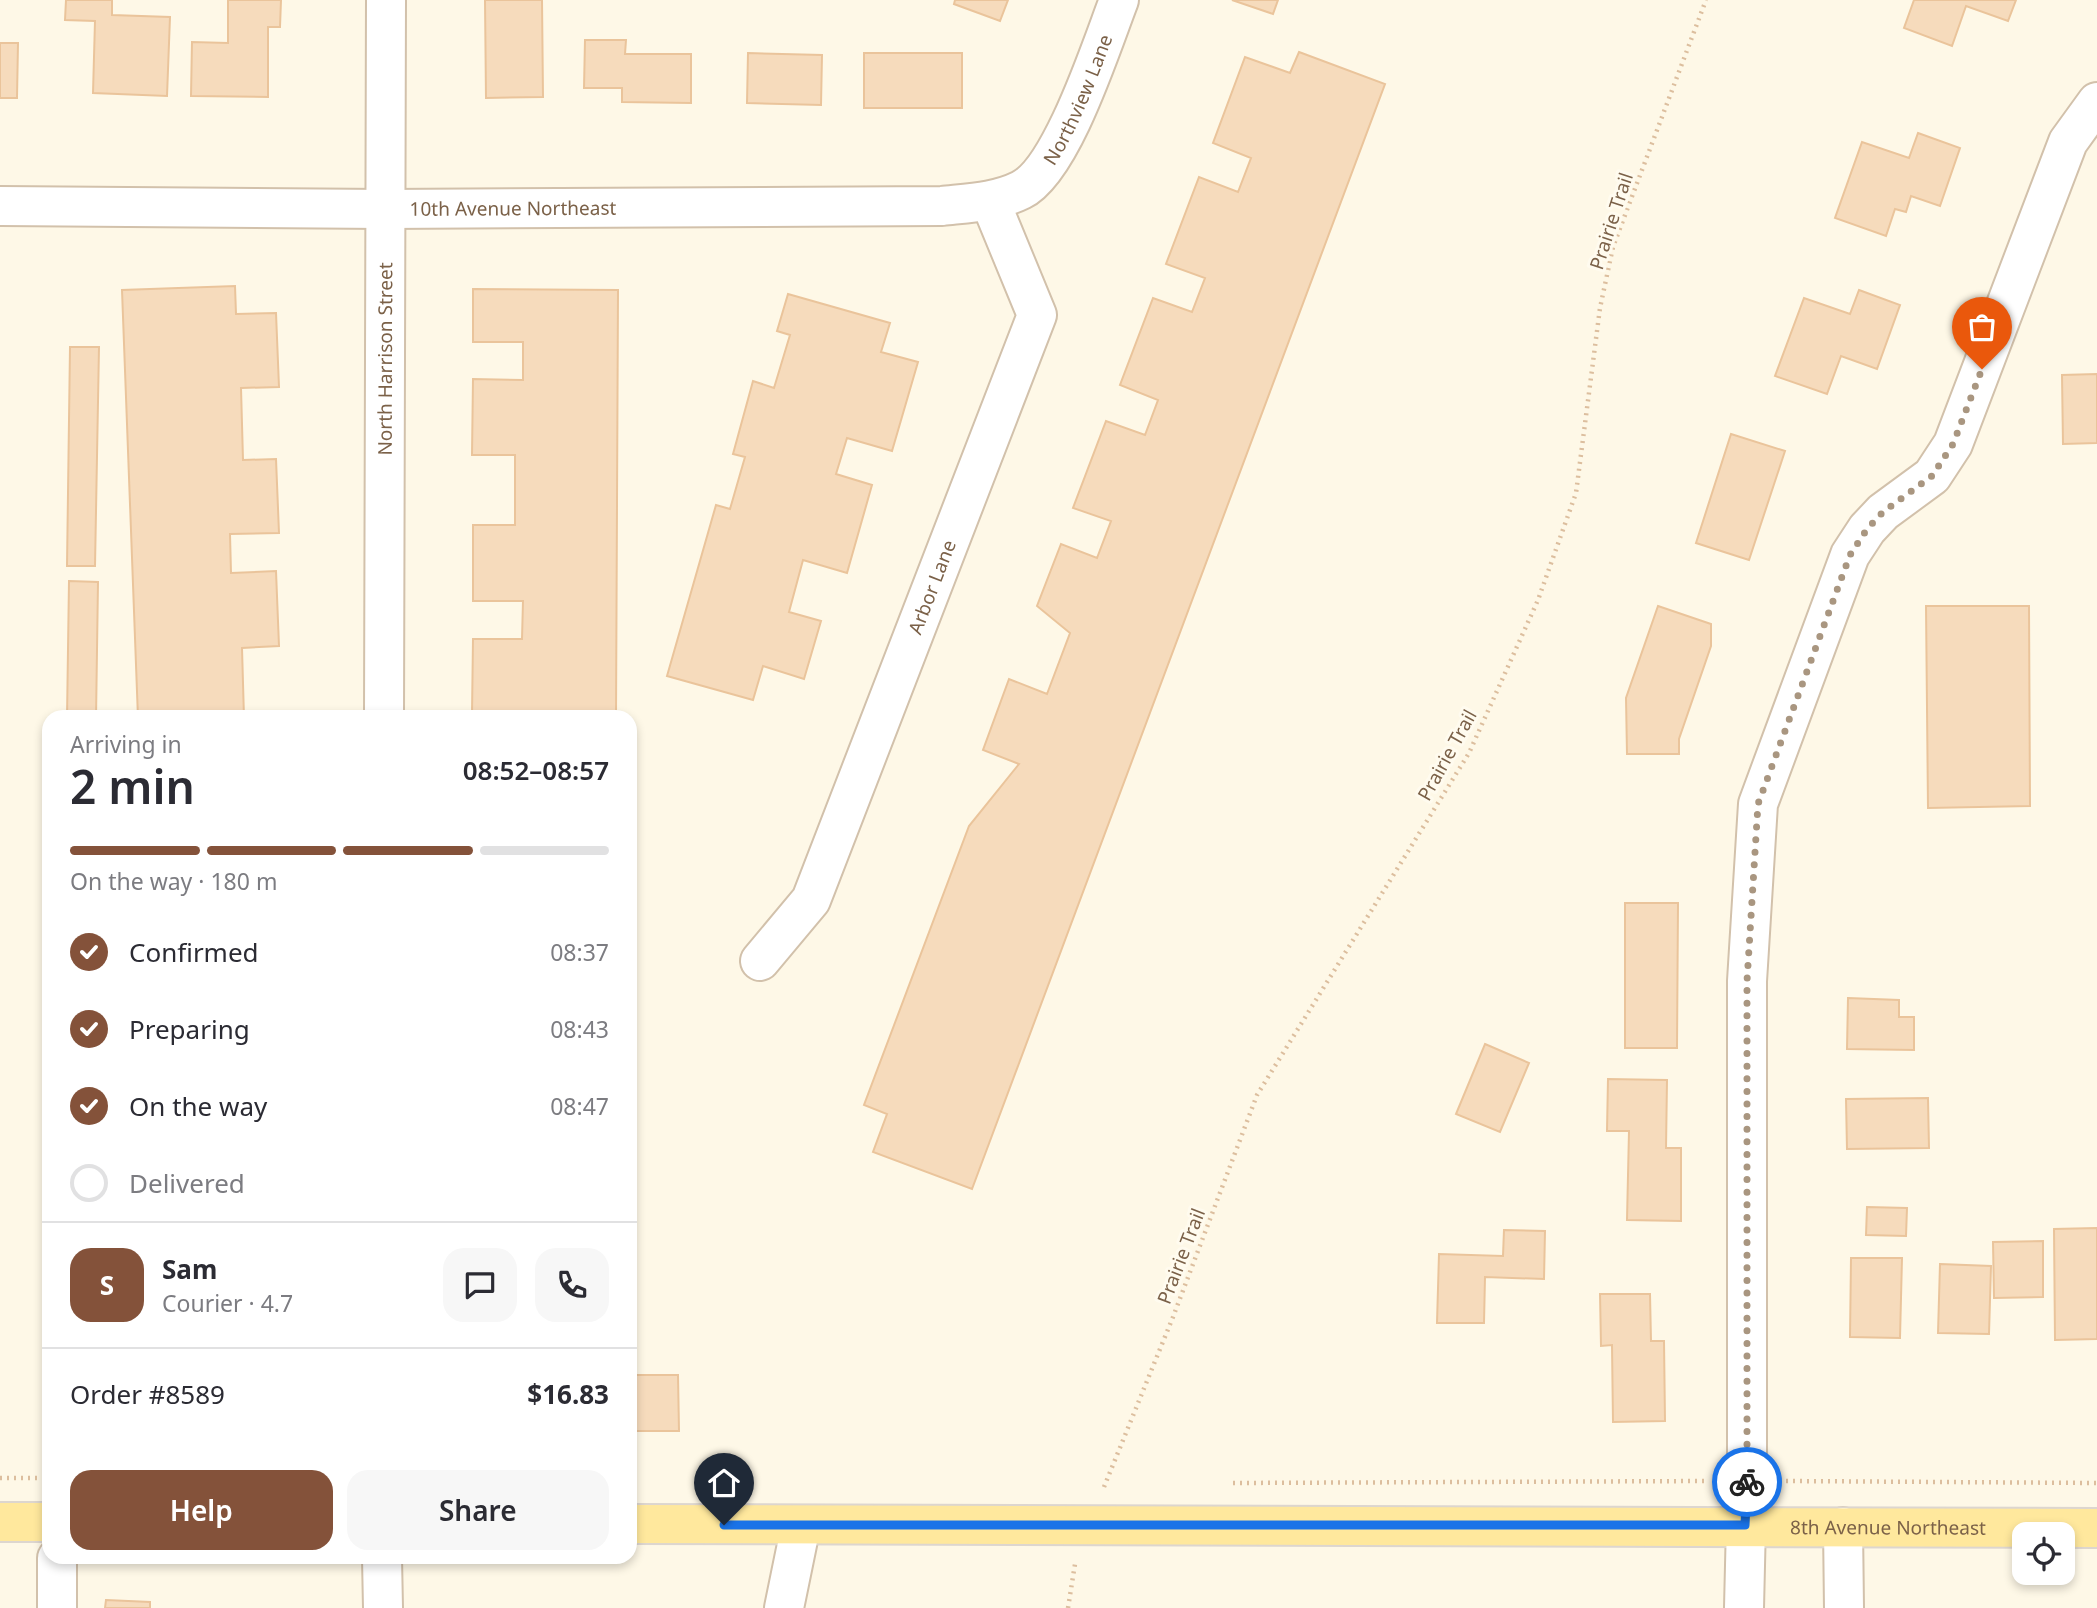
<!DOCTYPE html>
<meta charset="utf-8">
<style>
:root{--surface:#fff;--page:#f7f7f7;--text:#2b2b33;--muted:#7c7c81;--line:#e1e1e2;--accent:#84523a}
body{margin:0;font-family:"Noto Sans",sans-serif;background:var(--page);color:var(--text);height:100vh;display:flex;flex-direction:column;font-size:26px;white-space:nowrap}
*{box-sizing:border-box;margin:0}
p{font-size:23px;color:var(--muted)}
.icon{flex:none;width:38px;height:38px;fill:none;stroke:currentColor;stroke-width:2;stroke-linecap:round;stroke-linejoin:round}
.map{position:relative;flex:1;overflow:hidden}
.panel{position:absolute;left:42px;top:710px;width:595px;height:854px;display:flex;flex-direction:column;background:var(--surface);border-radius:21px;box-shadow:0 4px 10px #0003}
.panel>*{flex:none}
.buttons{position:absolute;left:2012px;top:1522px;display:grid;gap:14px}
.buttons a{display:grid;place-items:center;width:63px;height:63px;border-radius:14px;background:var(--surface);box-shadow:0 4px 10px #0003;font-size:35px}
.pin{position:absolute;display:grid;place-items:center;width:60px;height:60px;color:#fff;margin:-72px -30px;border-radius:50% 50% 50% 0;rotate:-45deg;box-shadow:0 0 7px #0007}
.pin .icon{rotate:45deg}
.courier{position:absolute;display:grid;place-items:center;width:70px;height:70px;margin:-35px;border:5px solid #1a73e8;border-radius:50%;background:#fff;color:#222;box-shadow:0 2px 9px #0007}
.summary em{font-style:normal;font-weight:600}
.summary div{display:flex;flex-direction:column-reverse}
.summary{display:flex;align-items:center;justify-content:space-between;height:119px;padding:0 28px}
h1{font-size:46px;font-weight:600;line-height:52px}
.bar{display:grid;grid-template-columns:repeat(4,1fr);gap:10px 7px;align-content:center;height:84px;padding:0 28px}
.bar i{height:9px;border-radius:5px;background:var(--line)}
.bar .active{background:var(--accent)}
.bar p{grid-column:span 4}
.line{display:flex;align-items:center;gap:18px;padding:0 28px;border-top:2px solid var(--line)}
.line div{flex:1}
.round{display:grid;place-items:center;flex:none;width:74px;height:74px;border-radius:21px;background:var(--page)}
ol{padding:0 28px;list-style:none}
li{display:flex;align-items:center;gap:21px;height:77px}
li p{margin-inline-start:auto}
li .icon{padding:7px;border-radius:50%;background:var(--accent);color:#fff;stroke-width:4}
li:last-child{color:var(--muted)}
li i{width:38px;height:38px;border:4px solid var(--line);border-radius:50%}
.primary-button{display:flex;gap:14px;margin-top:auto;padding:14px 28px}
.primary-button a{flex:1;height:80px;border-radius:21px;background:var(--accent);color:#fff;font-size:28px;font-weight:600;line-height:80px;text-align:center}
.primary-button a+a{background:var(--page);color:var(--text)}
.map>svg:first-child{display:block}
.building{fill:#f6dbbc;stroke:#eac49b;stroke-width:2}
.lines{fill:none;stroke-linecap:round;stroke-linejoin:round}
.minor-casing{stroke:#d2c1ab;stroke-width:42}
.major-casing{stroke:#ddd6cf;stroke-width:42}
.path{stroke:#dcbe9e;stroke-width:4.5;stroke-dasharray:2 5;stroke-linecap:butt}
.minor{stroke:#fff;stroke-width:38}
.major{stroke:#ffe89d;stroke-width:38}
.done{stroke:#a99680;stroke-width:7;stroke-dasharray:0 12.6}
.route{stroke:#1a73e8;stroke-width:9}
.labels{text-anchor:middle;dominant-baseline:central;stroke-width:6;stroke-linejoin:round;paint-order:stroke}
.street-label{font-size:19px;fill:#7b6148;stroke:#fffbef}
</style>
<div class="map">
<svg width="2097" height="1608" viewBox="0 0 2097 1608">
<rect width="100%" height="100%" fill="#fef8e7"/>
<path class="building" d="M66 0H112V15L170 17 167 96 93 93 95 21 65 20Z
M228 0H281L280 27H268V97L191 96 192 42 228 43Z
M485 0H542L543 97 486 98Z
M955 0H1008L1000 21 954 4Z
M1232 0H1278L1273 14Z
M1914 0H2016L2008 21 1966 6 1952 46 1904 28Z
M585 40H626L625 54H691V103L622 102V88H584Z
M0 43H18L17 98H0Z
M1299 52 1385 84 972 1189 873 1152 887 1114 864 1105 969 826 1019 764 983 750 1009 679 1047 694 1070 633 1037 606 1061 544 1097 558 1111 521 1073 508 1106 421 1145 435 1158 400 1120 385 1153 298 1192 312 1205 278 1166 264 1199 177 1238 192 1251 158 1213 143 1245 57 1290 73Z
M748 53 822 55 821 105 747 103Z
M864 53H962V108H864Z
M1918 133 1960 148 1940 206 1911 196 1906 212 1895 209 1886 236 1835 218 1862 142 1909 158Z
M235 286 236 314 276 313 279 387 241 388 243 460 276 459 279 533 230 534 231 573 276 571 279 646 242 648 244 718H138L122 290Z
M473 289 618 290 616 718H514V714H472L473 639H522L523 601H473V525H515V455H472L473 379 523 380V342H473Z
M1859 290 1900 305 1877 369 1841 356 1827 394 1775 376 1804 298 1850 314Z
M788 294 890 323 881 352 918 362 892 451 847 438 836 474 872 485 847 573 803 560 789 612 821 621 804 679 763 666 753 700 667 676 716 505 730 509 745 457 733 454 753 381 774 388 790 335 777 331Z
M70 347H99L95 566H67Z
M2097 374V443L2063 444 2062 375Z
M1731 434 1785 451 1749 560 1696 543Z
M69 581 98 582 96 718H67Z
M1658 606 1711 624V646L1679 739V754H1627L1626 698Z
M1926 606H2029L2030 806 1928 808Z
M1625 903H1678L1677 1048H1625Z
M1848 998 1899 1000V1017H1914V1050L1847 1049Z
M1485 1044 1529 1063 1500 1132 1456 1114Z
M1608 1079 1667 1080 1666 1148H1681V1221L1627 1220 1629 1131H1607Z
M1928 1098 1929 1148 1847 1149 1846 1099Z
M1867 1207 1907 1208 1906 1236 1866 1235Z
M2097 1228V1339L2055 1340 2054 1229Z
M1504 1230 1545 1231 1544 1279 1485 1277 1484 1323H1437L1439 1254 1503 1256Z
M2043 1241V1297L1994 1298 1993 1242Z
M1851 1258H1902L1900 1338 1850 1337Z
M1940 1264 1991 1266 1989 1334 1938 1333Z
M1600 1294H1650L1651 1341H1664L1665 1421 1613 1422 1612 1345 1601 1346Z
M630 1375H678L679 1431H630Z
M106 1600 150 1602V1608H105Z"/>
<g class="lines">
<g class="minor-casing">
<g id="minor">
<path id="s1" d="M0 206 385 209 942 206C969 203 997 202 1021 190 1062 170 1102 44 1119 0"/>
<path id="s2" d="M384 718 386 0"/>
<path id="s3" d="M760 961 811 900 1037 315 990 201"/>
<path d="M1843 1527 1844 1608"/>
<path d="M57 1558V1608"/>
<path d="M382 1558 383 1608"/>
<path d="M784 1608 801 1525"/>
<path d="M1744 1608 1747 1481V981L1758 804 1850 555 1867 529 1883 512 1932 476 1953 444 2068 142 2097 102"/>
</g>
</g>
<g class="major-casing">
<g id="major">
<path d="M0 1522H49"/>
<path id="s4" d="M630 1524 2097 1528"/>
</g>
</g>
<path class="path" d="M0 1478H49
M1786 1481 2097 1483
M1233 1483 1707 1481
M1104 1487 1173 1317 1257 1095 1469 753 1538 600 1576 493 1600 308 1613 247 1706 0
M1068 1608 1075 1564"/>
<use href="#minor" class="minor"/>
<use href="#major" class="major"/>
</g>
<g class="lines">
<path class="done" d="M1747 1482V981L1758 804 1850 555 1867 529 1883 512 1932 476 1953 444 1982 369"/>
<path class="route" d="M724 1525H1745L1747 1482"/>
</g>
<g class="labels">
<g class="street-label">
<text stroke="none"><textPath href="#s1" startOffset="1132">Northview Lane</textPath></text>
<text stroke="none"><textPath href="#s1" startOffset="513">10th Avenue Northeast</textPath></text>
<text transform="translate(1611 221) rotate(-72)">Prairie Trail</text>
<text stroke="none"><textPath href="#s2" startOffset="359">North Harrison Street</textPath></text>
<text stroke="none"><textPath href="#s3" startOffset="415">Arbor Lane</textPath></text>
<text transform="translate(1447 755) rotate(-61)">Prairie Trail</text>
<text transform="translate(1181 1256) rotate(-69)">Prairie Trail</text>
<text stroke="none"><textPath href="#s4" startOffset="1258">8th Avenue Northeast</textPath></text>
</g>
</g>
</svg>
<div class="buttons">
<a><svg class="icon" aria-label="locate" viewBox="0 0 24 24"><circle cx="12" cy="12" r="6"/><path d="M12 2v4M12 18v4M2 12h4M18 12h4"/></svg></a>
</div>
<div class="pin" style="left:1982px;top:369px;background:#ea580c"><svg class="icon" aria-label="bag" viewBox="0 0 24 24"><path d="M5 8h14l-1 12H6zM9 8a3 3 0 0 1 6 0"/></svg></div>
<div class="pin" style="left:724px;top:1525px;background:#1f2937"><svg class="icon" aria-label="home" viewBox="0 0 24 24"><path d="M3 11l9-7 9 7M6 9v11h12V9"/></svg></div>
<div class="courier" style="left:1747px;top:1482px"><svg class="icon" aria-label="bike" viewBox="0 0 24 24"><circle cx="6" cy="16" r="4"/><circle cx="18" cy="16" r="4"/><path d="M6 16l4-8h5l3 8M10 8l3 8H6M13 5h3"/></svg></div>
<section class="panel">
<div class="summary"><div><h1>2 min</h1><p>Arriving in</p></div><em>08:52–08:57</em></div>
<div class="bar"><i class="active"></i><i class="active"></i><i class="active"></i><i></i><p>On the way · 180 m</p></div>
<ol>
<li><svg class="icon" aria-label="check" viewBox="0 0 24 24"><path d="M5 12l5 5 9-10"/></svg>Confirmed<p>08:37</p></li>
<li><svg class="icon" aria-label="check" viewBox="0 0 24 24"><path d="M5 12l5 5 9-10"/></svg>Preparing<p>08:43</p></li>
<li><svg class="icon" aria-label="check" viewBox="0 0 24 24"><path d="M5 12l5 5 9-10"/></svg>On the way<p>08:47</p></li>
<li><i></i>Delivered</li>
</ol>
<div class="line" style="height:126px"><b class="round" style="background:var(--accent);color:#fff">S</b><div><b>Sam</b><p>Courier · 4.7</p></div><a class="round"><svg class="icon" aria-label="chat" viewBox="0 0 24 24"><path d="M4 5h16v11H9l-5 4z"/></svg></a><a class="round"><svg class="icon" aria-label="phone" viewBox="0 0 24 24"><path d="M5 4h4l2 5-3 2q2 4 5 5l2-3 5 2v4C11 20 4 13 5 4z"/></svg></a></div>
<div class="line" style="height:91px"><div>Order #8589</div><b>$16.83</b></div>
<div class="primary-button"><a>Help</a><a>Share</a></div>
</section>
</div>
